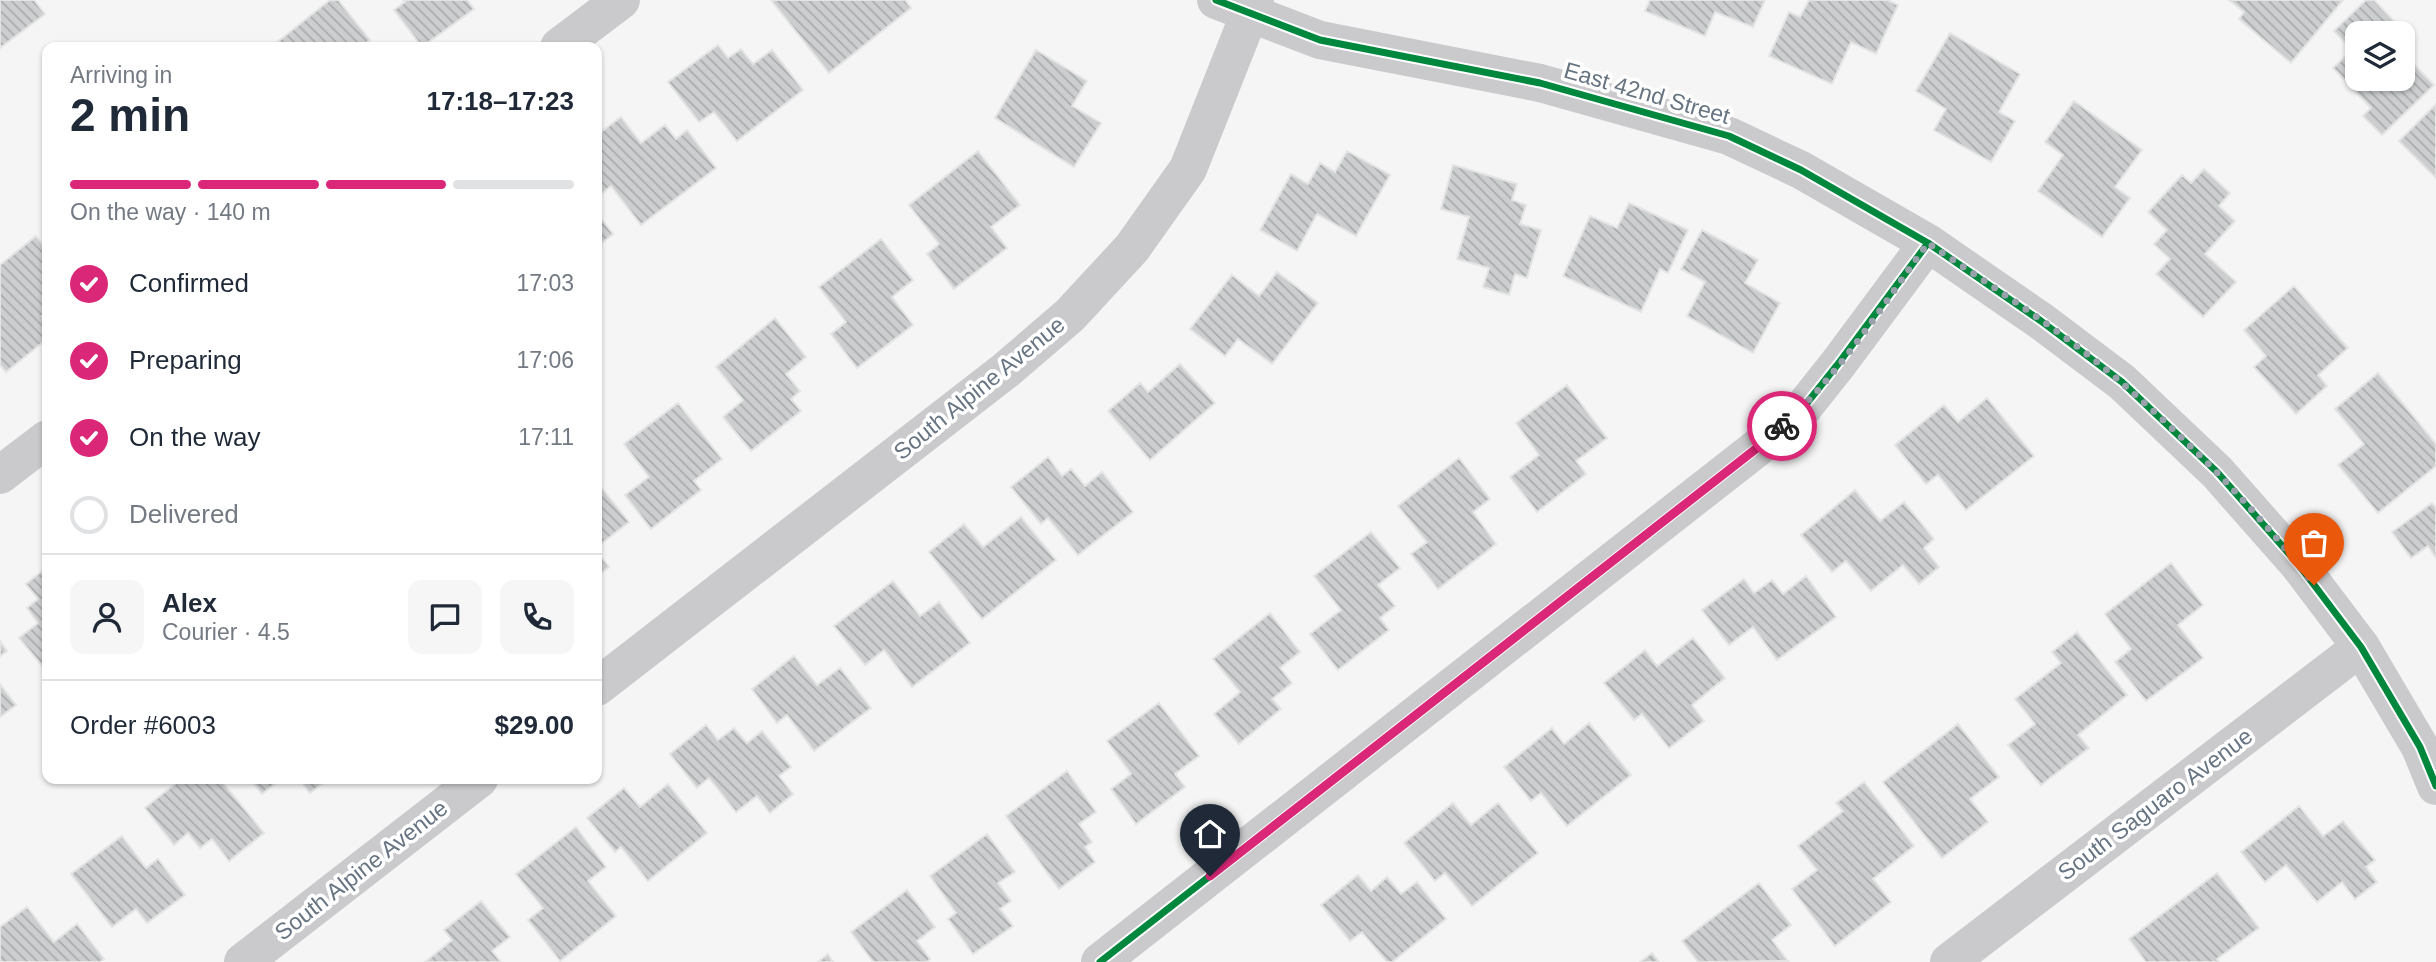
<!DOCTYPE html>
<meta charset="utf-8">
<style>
:root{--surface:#fff;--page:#f6f6f7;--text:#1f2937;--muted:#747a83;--line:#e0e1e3;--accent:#db2777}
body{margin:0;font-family:Helvetica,sans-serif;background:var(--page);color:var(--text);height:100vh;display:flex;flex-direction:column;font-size:26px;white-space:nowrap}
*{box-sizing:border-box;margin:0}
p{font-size:23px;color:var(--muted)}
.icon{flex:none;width:38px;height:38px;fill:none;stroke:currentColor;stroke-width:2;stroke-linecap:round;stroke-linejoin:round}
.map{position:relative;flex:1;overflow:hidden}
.sheet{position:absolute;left:42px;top:42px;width:560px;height:742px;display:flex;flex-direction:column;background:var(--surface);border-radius:14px;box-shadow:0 2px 5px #0004}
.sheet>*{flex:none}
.buttons{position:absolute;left:2345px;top:21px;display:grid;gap:14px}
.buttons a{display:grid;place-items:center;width:70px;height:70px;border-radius:14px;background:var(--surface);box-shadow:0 2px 5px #0004;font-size:35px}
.pin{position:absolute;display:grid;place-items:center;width:60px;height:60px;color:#fff;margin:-72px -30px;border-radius:50% 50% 50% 0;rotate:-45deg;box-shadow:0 0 7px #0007}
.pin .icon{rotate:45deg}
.courier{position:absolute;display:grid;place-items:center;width:70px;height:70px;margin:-35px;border:5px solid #db2777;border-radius:50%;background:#fff;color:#222;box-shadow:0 2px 9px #0007}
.overview em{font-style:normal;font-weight:700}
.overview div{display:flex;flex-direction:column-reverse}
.overview{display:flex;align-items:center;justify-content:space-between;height:119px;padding:0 28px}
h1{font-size:46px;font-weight:700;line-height:52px}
.bar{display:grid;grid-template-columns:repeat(4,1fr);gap:10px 7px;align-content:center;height:84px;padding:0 28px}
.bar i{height:9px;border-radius:5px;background:var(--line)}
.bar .active{background:var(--accent)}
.bar p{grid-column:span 4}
.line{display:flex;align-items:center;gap:18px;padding:0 28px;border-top:2px solid var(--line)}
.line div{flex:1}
.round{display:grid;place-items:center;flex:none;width:74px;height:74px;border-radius:14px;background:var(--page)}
ol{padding:0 28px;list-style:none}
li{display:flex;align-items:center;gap:21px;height:77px}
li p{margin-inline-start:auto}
li .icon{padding:7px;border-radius:50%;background:var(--accent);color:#fff;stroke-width:4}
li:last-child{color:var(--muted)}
li i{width:38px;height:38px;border:4px solid var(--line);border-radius:50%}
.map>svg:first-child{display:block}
.building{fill:url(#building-back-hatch);stroke:#e4e4e4;stroke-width:2}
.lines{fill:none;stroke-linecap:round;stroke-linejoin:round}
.minor{stroke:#cacacc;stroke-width:38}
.cycleway-casing{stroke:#fff;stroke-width:11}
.cycleway{stroke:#00873e;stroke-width:7}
.done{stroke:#99a2ab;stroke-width:7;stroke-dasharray:0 12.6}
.route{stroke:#db2777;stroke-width:9}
.labels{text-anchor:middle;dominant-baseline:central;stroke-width:7;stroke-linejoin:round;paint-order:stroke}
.street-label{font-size:23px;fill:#677583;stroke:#fff}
</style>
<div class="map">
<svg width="2436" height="962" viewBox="0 0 2436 962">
<defs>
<pattern id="building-back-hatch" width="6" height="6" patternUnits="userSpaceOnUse" patternTransform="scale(1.75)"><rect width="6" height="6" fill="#cccecf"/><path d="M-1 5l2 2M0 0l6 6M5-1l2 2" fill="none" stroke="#a9acad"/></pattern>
</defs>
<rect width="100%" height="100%" fill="#f5f5f5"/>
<path class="building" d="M0 0H34L45 14 0 48Z
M330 0H338L370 40 361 47H271Z
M403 0H467L474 9 422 47 394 10 405 2Z
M771 0H905L911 8 829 73Z
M1650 0H1765L1753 27 1715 12 1705 36 1645 11Z
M1809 0H1887L1898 5 1876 54 1851 42 1832 84 1769 56 1789 12 1800 17Z
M2229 0H2343L2291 63 2239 19 2244 12Z
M2366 0H2374L2412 40 2403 48V33H2357V79H2403V53L2434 85 2382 135 2363 116 2371 108 2333 68 2352 50 2334 31Z
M1950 33 2020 74 1999 112 2015 121 1991 162 1934 130 1946 109 1916 91Z
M718 45 728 58 741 49 753 64 772 50 803 90 737 141 714 112 699 122 668 82Z
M1036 50 1087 81 1072 106 1101 123 1074 167 995 118Z
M2074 101 2142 150 2115 187 2130 198 2102 237 2038 191 2063 155 2045 142Z
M2436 104V178L2399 141Z
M621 117 641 143 665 125 676 139 687 130 716 168 641 225 611 186 600 195 597 191V135Z
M978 151 1020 205 991 227 1007 248 954 289 927 254 939 244 909 205Z
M1347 151 1390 175 1356 236 1317 214 1297 251 1260 230 1291 174 1308 184 1320 163 1335 172Z
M1453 165 1517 184 1512 200 1526 205 1520 224 1541 230 1527 278 1515 274 1509 295 1483 287 1489 268 1457 259 1469 217 1441 209Z
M2204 169 2230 193 2219 206 2235 221 2205 254 2236 282 2203 317 2156 274 2170 259 2154 244 2167 230 2148 212 2182 175 2191 183Z
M1629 203 1688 230 1668 273 1660 269 1641 312 1563 276 1590 216 1617 228Z
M597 213 613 234 597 247Z
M1702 230 1758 260 1745 283 1780 303 1753 353 1687 316 1705 282 1681 269Z
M36 236 47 250V311L42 316 47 322V339L6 372 0 365V265Z
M881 239 913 280 892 297 913 325 857 368 831 334 846 322 819 287Z
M1277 272 1318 303 1272 364 1238 339 1225 356 1190 329 1232 275 1259 296Z
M2294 286 2348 348 2318 375 2327 386 2296 414 2254 367 2266 356 2244 330Z
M775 318 806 357 786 374 800 391 791 399 801 411 751 451 723 417 743 400 716 367Z
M1180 364 1215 403 1150 460 1108 411 1140 383 1148 392Z
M2378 373 2436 444V466L2378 513 2338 465 2364 444 2335 409Z
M1567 385 1607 438 1576 461 1586 474 1537 512 1510 477 1539 455 1516 423Z
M1987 398 2034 456 1966 510 1938 475 1926 484 1895 445 1944 405 1958 422Z
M678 403 722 459 694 481 701 490 651 529 625 495 649 477 624 444Z
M1048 457 1062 476 1071 469 1085 486 1102 472 1133 512 1078 555 1048 518 1041 524 1011 487Z
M1459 458 1490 499 1473 512 1496 544 1438 589 1411 554 1427 542 1398 506Z
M597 482 629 522 597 547Z
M1855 490 1880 521 1904 502 1934 539 1924 548 1939 567 1919 584 1903 565 1871 591 1846 561 1832 572 1801 535Z
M2432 503 2436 508V558L2428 546 2411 558 2392 532Z
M1021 517 1056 560 982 619 929 552 964 524 983 547Z
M1371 532 1400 568 1378 585 1395 606 1380 618 1389 630 1338 670 1310 634 1341 610 1314 576Z
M597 552 609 567 597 576Z
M2171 563 2203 605 2178 625 2203 658 2146 701 2115 662 2131 649 2105 614Z
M47 567V672L19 638 38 623 27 608 38 599 26 584Z
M1806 576 1836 617 1777 660 1753 627 1729 645 1702 610 1744 579 1754 593 1772 580 1783 594Z
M893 581 920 616 939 602 970 643 912 687 884 650 865 665 834 626Z
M1270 613 1300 652 1280 668 1292 683 1272 699 1281 709 1239 744 1214 714 1240 692 1213 659Z
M2077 632 2127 695 2078 735 2089 748 2041 785 2008 745 2035 724 2015 699 2061 663 2052 652Z
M1693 638 1725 678 1692 705 1704 721 1669 748 1642 714 1634 720 1604 683 1645 650 1657 666Z
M0 641 7 651 0 656Z
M794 656 817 685 840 668 871 708 814 751 787 715 777 723 752 689Z
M0 684 16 705 0 717Z
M1159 703 1199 756 1175 774 1185 787 1136 824 1111 789 1131 774 1107 741Z
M1589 723 1631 775 1567 826 1541 793 1531 801 1504 767 1552 728 1564 744Z
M1958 724 1999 777 1970 799 1988 822 1942 858 1883 782Z
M706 725 718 740 734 728 747 743 762 731 791 767 779 776 793 794 770 813 757 796 736 812 709 778 697 788 670 754Z
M1067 771 1096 812 1079 824 1092 842 1085 847 1095 862 1059 889 1006 816Z
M181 779H220L264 833 229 861 212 839 200 848 188 833 174 845 145 808Z
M250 779H281L262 794Z
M299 779H328L310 793Z
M1864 782 1914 846 1873 879 1891 902 1835 946 1792 889 1817 870 1798 846 1843 811 1836 803Z
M668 784 707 833 648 881 621 847 615 852 587 818 624 788 640 807Z
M1453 803 1471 825 1498 803 1538 853 1472 906 1445 873 1435 881 1404 843Z
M2299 806 2323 836 2343 821 2375 860 2366 867 2377 882 2355 899 2342 882 2317 902 2286 865 2265 882 2241 852Z
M576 827 606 867 588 881 616 916 560 961 528 920 543 908 516 874Z
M987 834 1015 872 998 883 1011 901 1000 909 1013 926 973 954 948 919 956 913 930 876Z
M122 836 146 868 158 859 185 895 147 923 136 909 112 927 71 874Z
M2217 873 2259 928 2217 959 2219 962H2146L2129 939Z
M1358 875 1371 891 1387 877 1401 894 1417 882 1446 919 1392 962H1387L1362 932 1350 941 1321 905Z
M1759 883 1791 925 1772 940 1788 961 1698 962 1682 941Z
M907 890 935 927 917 941 930 959 927 962H873L851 932Z
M481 901 510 937 492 951 501 962H425L452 940 444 930Z
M27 907 54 942 77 924 104 959 100 962H0V927Z
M1652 953 1659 962H1640Z
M828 954 833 962H818Z"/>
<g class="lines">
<path class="minor" d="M1216 0 1320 40 1540 83 1729 136 1801 170 1928 243 2041 321 2122 382 2217 472 2299 565 2361 647 2420 747 2436 786
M559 47 621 0
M0 475 47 439
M597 687 1006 370 1070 315 1132 248 1188 169 1255 0
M243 962 479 779
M1100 962 1757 448 1803 408 1838 364 1928 243
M1949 962 2361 647"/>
<g class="cycleway-casing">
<path id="cycleway" d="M1216 0 1320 40 1540 83 1729 136 1801 170 1928 243 2041 321 2122 382 2217 472 2299 565 2361 647 2420 747 2436 786
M1100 962 1757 448 1803 408 1838 364 1928 243"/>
</g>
<use href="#cycleway" class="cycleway"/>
</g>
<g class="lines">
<path class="done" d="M1782 426C1839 376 1883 304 1928 243 1994 288 2063 331 2123 384 2192 444 2259 512 2314 585"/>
<path class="route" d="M1210 876 1757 448 1782 426"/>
</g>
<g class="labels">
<g class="street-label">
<text transform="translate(1647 93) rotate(16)">East 42nd Street</text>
<text transform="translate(979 388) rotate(-39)">South Alpine Avenue</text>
<text transform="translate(2155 804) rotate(-37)">South Saguaro Avenue</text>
<text transform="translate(361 870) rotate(-38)">South Alpine Avenue</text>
</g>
</g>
</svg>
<div class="buttons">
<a><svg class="icon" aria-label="layers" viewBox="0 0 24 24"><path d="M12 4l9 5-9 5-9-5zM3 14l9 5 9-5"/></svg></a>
</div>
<div class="pin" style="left:2314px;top:585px;background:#ea580c"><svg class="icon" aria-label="bag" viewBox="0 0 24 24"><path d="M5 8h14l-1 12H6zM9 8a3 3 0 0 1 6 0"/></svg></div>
<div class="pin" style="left:1210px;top:876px;background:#1f2937"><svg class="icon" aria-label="home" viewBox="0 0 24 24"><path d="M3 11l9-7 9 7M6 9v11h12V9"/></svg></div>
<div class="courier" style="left:1782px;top:426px"><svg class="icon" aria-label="bike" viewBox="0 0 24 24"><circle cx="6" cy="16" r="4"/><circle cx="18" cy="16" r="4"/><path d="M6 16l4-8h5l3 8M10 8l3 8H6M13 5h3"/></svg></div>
<section class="sheet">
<div class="overview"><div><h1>2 min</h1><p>Arriving in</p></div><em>17:18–17:23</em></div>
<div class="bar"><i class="active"></i><i class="active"></i><i class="active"></i><i></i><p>On the way · 140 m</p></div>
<ol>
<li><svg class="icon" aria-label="check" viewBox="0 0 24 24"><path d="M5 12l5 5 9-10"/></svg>Confirmed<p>17:03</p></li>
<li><svg class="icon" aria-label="check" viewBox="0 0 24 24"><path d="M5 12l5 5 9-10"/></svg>Preparing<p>17:06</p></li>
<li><svg class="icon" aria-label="check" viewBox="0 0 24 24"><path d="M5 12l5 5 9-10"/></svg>On the way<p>17:11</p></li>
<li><i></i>Delivered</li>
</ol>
<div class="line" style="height:126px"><a class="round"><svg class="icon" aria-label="person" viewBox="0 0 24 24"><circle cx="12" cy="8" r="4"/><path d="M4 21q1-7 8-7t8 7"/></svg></a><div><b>Alex</b><p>Courier · 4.5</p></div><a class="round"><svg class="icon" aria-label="chat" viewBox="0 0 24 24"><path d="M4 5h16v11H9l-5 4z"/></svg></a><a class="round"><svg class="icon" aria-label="phone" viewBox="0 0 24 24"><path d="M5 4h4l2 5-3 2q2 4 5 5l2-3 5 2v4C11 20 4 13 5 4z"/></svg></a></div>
<div class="line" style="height:91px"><div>Order #6003</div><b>$29.00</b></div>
</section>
</div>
